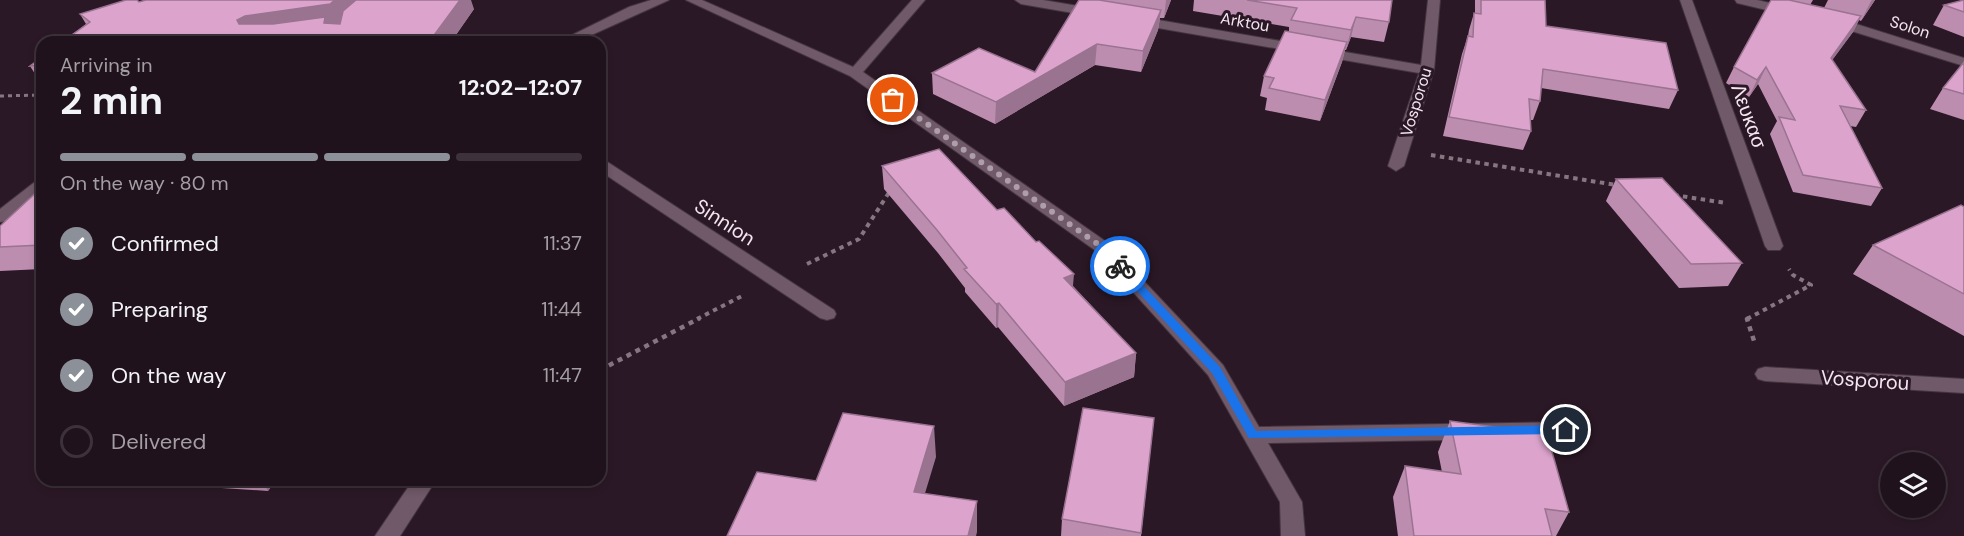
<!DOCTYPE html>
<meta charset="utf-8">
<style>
:root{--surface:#20121c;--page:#2d2029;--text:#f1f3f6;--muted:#a29ea3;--line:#3d323b;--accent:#8c9099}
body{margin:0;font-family:"DM Sans",sans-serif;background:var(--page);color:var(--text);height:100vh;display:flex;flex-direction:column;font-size:22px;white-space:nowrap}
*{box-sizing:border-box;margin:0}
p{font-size:20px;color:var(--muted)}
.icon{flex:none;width:33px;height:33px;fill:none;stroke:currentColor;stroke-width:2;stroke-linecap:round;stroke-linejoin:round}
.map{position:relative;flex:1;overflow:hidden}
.details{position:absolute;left:36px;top:36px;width:570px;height:450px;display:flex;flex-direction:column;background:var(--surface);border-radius:18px;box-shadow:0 3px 9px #0003,0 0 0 2px var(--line)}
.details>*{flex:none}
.fabs{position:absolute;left:1880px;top:452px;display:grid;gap:12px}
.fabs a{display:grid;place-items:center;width:66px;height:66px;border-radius:50%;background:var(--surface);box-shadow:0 3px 9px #0003,0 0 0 2px var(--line);font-size:30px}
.pin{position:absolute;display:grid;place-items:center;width:51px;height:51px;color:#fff;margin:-26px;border:3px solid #fff;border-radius:50%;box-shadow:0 2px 6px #0007}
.courier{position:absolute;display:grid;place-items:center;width:60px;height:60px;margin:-30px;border:4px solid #1a73e8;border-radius:50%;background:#fff;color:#222;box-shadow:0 2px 8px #0007}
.head em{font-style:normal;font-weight:700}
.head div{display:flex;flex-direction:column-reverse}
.head{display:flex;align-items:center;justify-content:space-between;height:102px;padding:0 24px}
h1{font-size:39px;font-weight:700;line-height:45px}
.bar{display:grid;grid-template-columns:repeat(4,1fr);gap:9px 6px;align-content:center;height:72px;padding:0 24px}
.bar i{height:8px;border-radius:4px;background:var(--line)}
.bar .selected{background:var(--accent)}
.bar p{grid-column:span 4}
ol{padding:0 24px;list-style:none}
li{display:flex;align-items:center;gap:18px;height:66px}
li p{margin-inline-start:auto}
li .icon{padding:6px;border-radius:50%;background:var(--accent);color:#fff;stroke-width:4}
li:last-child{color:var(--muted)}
li i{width:33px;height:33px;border:3px solid var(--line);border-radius:50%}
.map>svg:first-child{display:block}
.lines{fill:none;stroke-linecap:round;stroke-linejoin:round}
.street-casing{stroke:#443640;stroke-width:2}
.path-far2{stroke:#867682;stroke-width:3;stroke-dasharray:4 4;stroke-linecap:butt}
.path-far1{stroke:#867682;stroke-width:4;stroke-dasharray:4.5 4.5;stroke-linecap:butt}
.path{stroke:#867682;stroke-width:4.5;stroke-dasharray:5 5;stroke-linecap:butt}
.street{fill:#705969;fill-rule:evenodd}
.wall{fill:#bd8db0}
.shaded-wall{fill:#9a7390}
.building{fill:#dca4cd;stroke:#9a7390;stroke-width:1.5}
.route{fill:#1a73e8}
.done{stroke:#ae9ea9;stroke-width:6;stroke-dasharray:0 10.8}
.labels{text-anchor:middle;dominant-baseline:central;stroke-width:6;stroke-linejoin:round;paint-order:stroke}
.far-street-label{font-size:16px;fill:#f4e6f0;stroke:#2b1826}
.street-label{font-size:20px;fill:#f4e6f0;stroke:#2b1826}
</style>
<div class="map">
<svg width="1964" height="536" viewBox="0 0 1964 536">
<rect width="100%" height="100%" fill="#2b1826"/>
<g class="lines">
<g class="street-casing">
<path id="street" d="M651 0H669L576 42H558L629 7Z
M686 0H702L853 67 912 0H925L863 72 1108 243 1223 365 1259 427 1566 422 1574 424 1577 430 1574 436 1566 438 1268 443 1302 502 1305 536H1281L1280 502 1208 375 1096 251 850 76Z
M1015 0H1043L1096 9 1102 13 1096 17 1021 4Z
M1428 0H1440L1434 70 1404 166 1396 171 1388 166 1419 73 1135 24 1129 20 1135 16 1421 65Z
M1680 0H1692L1783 246 1780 250H1768L1765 246Z
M1735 0H1757L1796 9 1798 12 1792 16 1737 3Z
M1834 17 1964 58V66L1829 24 1828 21Z
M600 159 606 161 834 310 836 314 834 318 827 320 820 318 600 171Z
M42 179V192L6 221 0 222V209L36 181Z
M1765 367 1964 379V393L1765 381 1758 379 1755 374 1758 369Z
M413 480H436L400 536H375Z"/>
</g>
<path class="path-far2" d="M0 96 42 95"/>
<path class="path-far1" d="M1431 155 1616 185
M1674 195 1726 203
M807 264 859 239 890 191
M697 319 744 295
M1747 319 1811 285 1793 275 1789 269"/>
<path class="path" d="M1749 318 1747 319 1755 344
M600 370 700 318"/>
<use href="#street" class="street"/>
</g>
<path class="wall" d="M1079 0H1171L1164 18H1160L1158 30 1141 72 1095 65 995 124 933 94 932 73 1035 72Z
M1194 0H1392L1389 22 1384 42 1351 37 1346 50H1345L1342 62 1320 121 1265 110 1267 98 1260 96 1264 76 1289 32V27L1193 11Z
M1475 0H1545L1546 26 1678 90 1669 109 1541 88 1540 101 1533 120H1530L1531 131 1523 150 1443 136 1462 54 1468 36 1469 30 1474 13H1475Z
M1771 0H1813L1810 5 1824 8 1828 0H1875L1861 21 1859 20 1853 32 1832 60 1866 110 1856 127 1850 126 1882 188 1871 206 1793 192 1770 134 1777 121 1758 84 1749 97 1726 83 1734 67Z
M1964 0V37L1933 25 1944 5Z
M139 2 474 9 451 42H62L86 24 80 14Z
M42 57V85L30 66Z
M1964 62V120L1930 109 1943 88Z
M882 166 997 210 1073 286 1136 353 1134 377 1064 406 998 327 996 328 965 292V288L938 253 884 189Z
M1616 179 1742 263 1728 286 1679 288 1606 201Z
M42 187V269L0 271V226Z
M1964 207V336L1853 274 1873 245Z
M1154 418 1141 536H1061L1062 519Z
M1450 421 1569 512 1556 536H1398L1393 497 1405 466 1442 472 1438 452Z
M158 480H276L268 491 161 484Z"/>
<path class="shaded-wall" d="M335 0H362L363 3 338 24H239L237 20 245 16Z
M453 0H471L474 9 451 42H434L432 38Z
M1166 0H1171L1164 18Z
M1872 0H1875L1861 21 1871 1Z
M1161 10 1158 30 1141 72 1143 51Z
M1861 16 1853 32 1822 74 1831 58Z
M1356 17 1351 37 1346 50 1351 30Z
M1347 42 1342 62 1320 121 1325 100Z
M1097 44 1095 65 995 124 996 102Z
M1766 67 1758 84 1749 97 1757 80Z
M1074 274 1072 297 1064 278Z
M999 303 998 327 996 328V304Z
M1136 353 1134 377 1064 406 1065 382Z
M934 426 936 457 916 523 914 492Z
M262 480H276L268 491Z
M977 501V532L976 536H968Z"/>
<path class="building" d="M126 0H137L139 2 146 0H335L330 4 245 16 237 20 239 24H273L325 17 324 23 340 24 343 11 356 0H460L432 38 368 42H62L90 22 80 14Z
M1079 0H1099L1161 10 1143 51 1097 44 996 102 932 73 979 48 1035 72Z
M1247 0H1392L1389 22 1356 17 1351 30 1291 20 1297 8Z
M1481 0H1545L1546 26 1666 43 1678 90 1543 69 1540 101 1529 99 1531 131 1449 117 1468 36 1473 37 1474 13 1481 14Z
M1771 0H1789L1861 16 1831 58 1866 110 1840 106 1882 188 1803 175 1779 117 1795 120 1766 67 1757 80 1734 67Z
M1964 0V12L1944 5Z
M1285 31 1347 42 1325 100 1269 88 1274 78 1264 76Z
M42 57V65L30 66Z
M1964 62V94L1943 88Z
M939 149 997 210 1004 208 1036 242 1039 241 1074 274 1064 278 1136 353 1065 382 999 303 996 304 964 269 967 268 937 230 882 166Z
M1662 178 1742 263 1691 264 1616 179Z
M42 187V245L0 247V226Z
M1961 205 1964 207V294L1873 245Z
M1083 408 1154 418 1141 533 1062 519Z
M843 413 934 426 914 492 977 501 968 536H727L757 472 816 481Z
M1450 421 1547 434 1569 512 1545 509 1552 536H1414L1405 466 1461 474Z"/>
<path class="route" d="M1117 264H1123L1220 367 1256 431 1566 425 1572 430 1566 434 1249 438 1212 373 1117 269Z"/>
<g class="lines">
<path class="done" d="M893 100 1102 247 1120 266"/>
</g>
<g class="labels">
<g class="far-street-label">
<text transform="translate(1245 22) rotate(10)">Arktou</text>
<text transform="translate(1910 27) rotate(18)">Solon</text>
<text transform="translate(1416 102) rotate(-73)">Vosporou</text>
</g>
<g class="street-label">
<text transform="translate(1749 116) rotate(70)">Λευκασ</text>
<text transform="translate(725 222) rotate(33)">Sinnion</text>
<text transform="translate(1865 380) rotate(4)">Vosporou</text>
</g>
</g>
</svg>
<div class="fabs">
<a><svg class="icon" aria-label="layers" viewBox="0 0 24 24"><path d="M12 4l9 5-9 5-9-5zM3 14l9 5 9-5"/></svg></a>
</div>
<div class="pin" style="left:893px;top:100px;background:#ea580c"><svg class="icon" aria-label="bag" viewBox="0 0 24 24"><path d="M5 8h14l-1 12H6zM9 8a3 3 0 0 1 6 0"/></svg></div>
<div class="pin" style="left:1566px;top:430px;background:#1f2937"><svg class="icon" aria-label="home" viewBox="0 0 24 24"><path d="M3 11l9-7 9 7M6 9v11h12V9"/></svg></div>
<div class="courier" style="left:1120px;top:266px"><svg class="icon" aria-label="bike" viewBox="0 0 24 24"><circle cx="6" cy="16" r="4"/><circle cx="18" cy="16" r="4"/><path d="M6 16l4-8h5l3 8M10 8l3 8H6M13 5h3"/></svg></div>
<section class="details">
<div class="head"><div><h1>2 min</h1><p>Arriving in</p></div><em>12:02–12:07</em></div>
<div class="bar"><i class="selected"></i><i class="selected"></i><i class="selected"></i><i></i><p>On the way · 80 m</p></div>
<ol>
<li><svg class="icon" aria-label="check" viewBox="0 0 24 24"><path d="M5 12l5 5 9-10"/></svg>Confirmed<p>11:37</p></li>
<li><svg class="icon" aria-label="check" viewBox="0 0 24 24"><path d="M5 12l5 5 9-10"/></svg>Preparing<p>11:44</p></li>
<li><svg class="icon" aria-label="check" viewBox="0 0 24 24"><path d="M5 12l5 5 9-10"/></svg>On the way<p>11:47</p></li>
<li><i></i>Delivered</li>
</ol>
</section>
</div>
